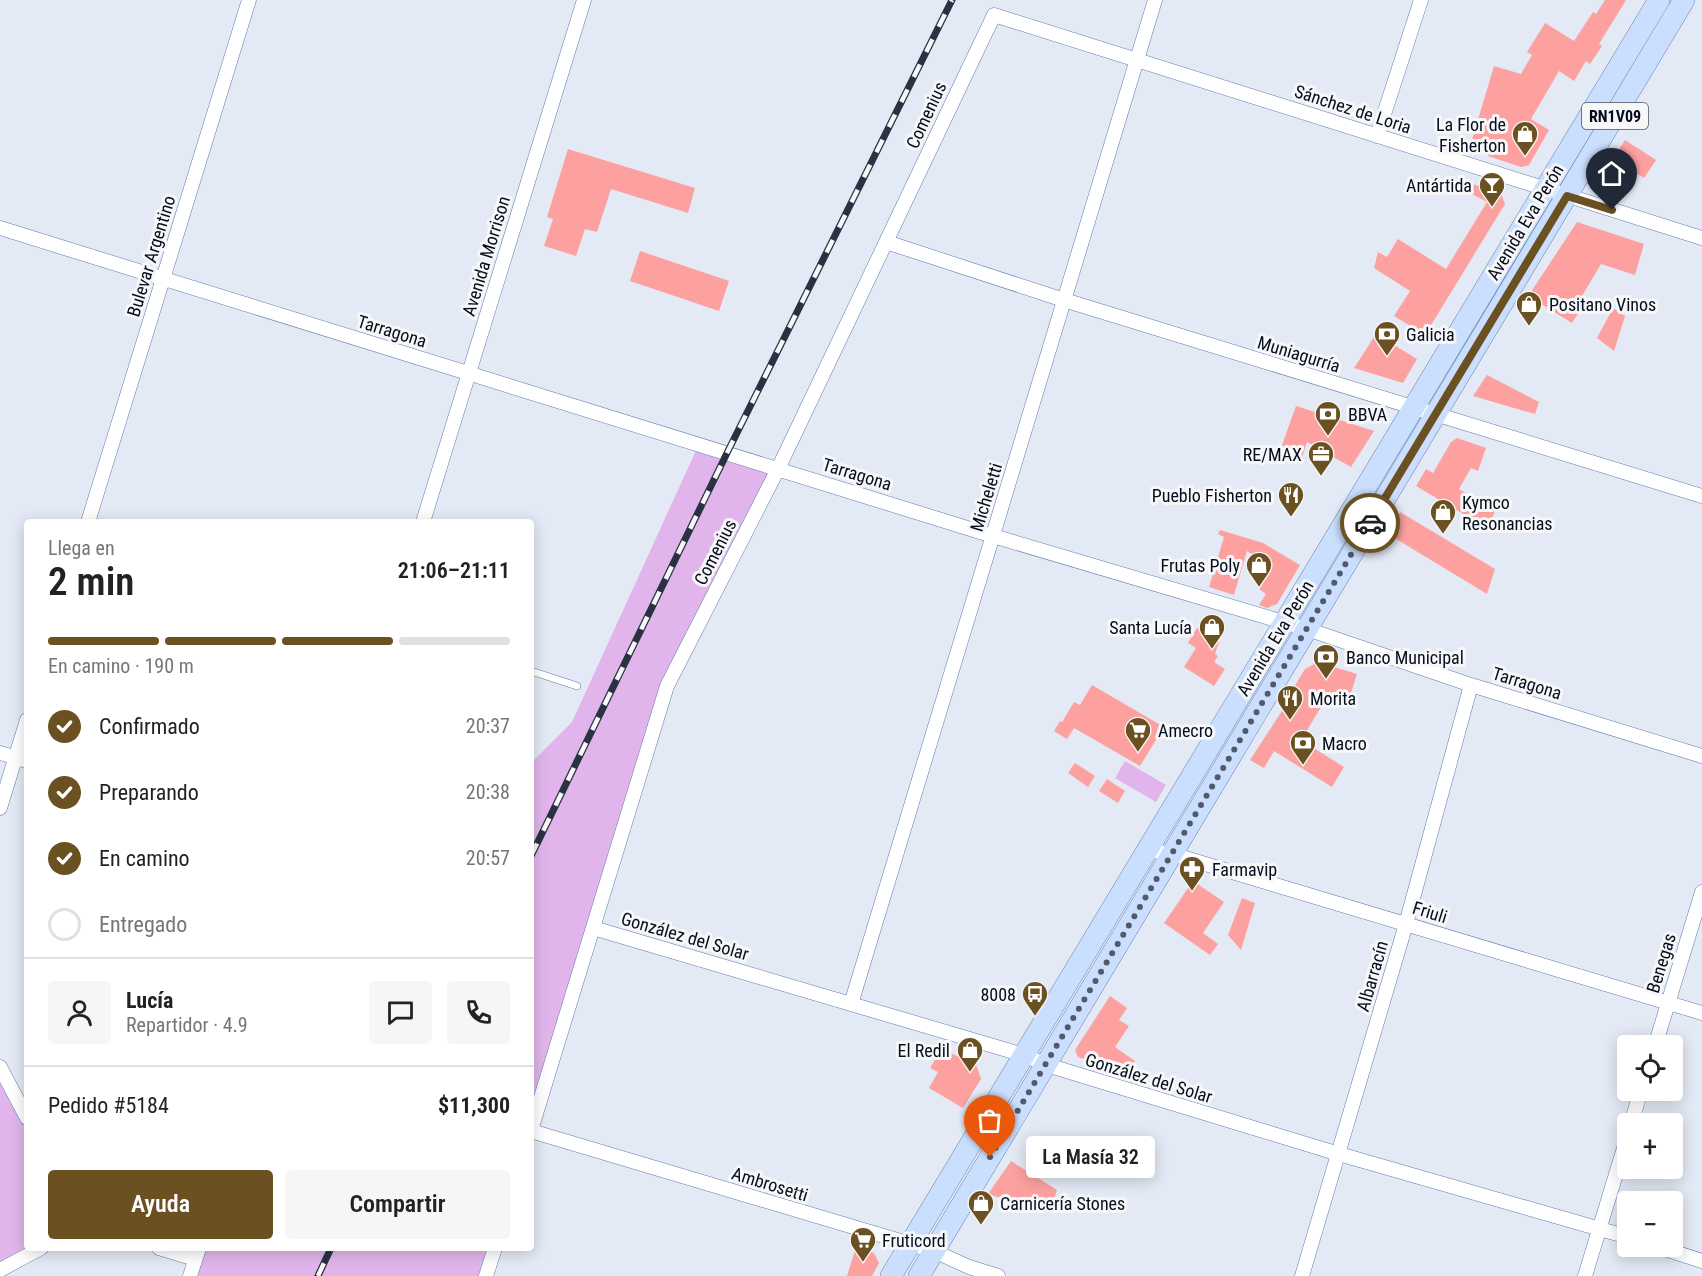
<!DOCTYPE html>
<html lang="es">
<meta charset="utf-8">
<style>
:root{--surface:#fff;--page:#f6f6f6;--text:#222;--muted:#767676;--line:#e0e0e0;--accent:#6b5122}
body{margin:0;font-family:"Roboto Condensed",sans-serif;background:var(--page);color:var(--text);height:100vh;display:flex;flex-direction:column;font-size:22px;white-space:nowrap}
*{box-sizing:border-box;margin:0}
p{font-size:20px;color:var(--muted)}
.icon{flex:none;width:33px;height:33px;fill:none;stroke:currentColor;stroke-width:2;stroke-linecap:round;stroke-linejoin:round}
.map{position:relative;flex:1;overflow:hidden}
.details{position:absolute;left:24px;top:519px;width:510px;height:732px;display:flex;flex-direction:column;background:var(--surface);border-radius:6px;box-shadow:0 3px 15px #0003}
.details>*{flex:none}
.fabs{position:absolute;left:1617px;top:1035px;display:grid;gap:12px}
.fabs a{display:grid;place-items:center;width:66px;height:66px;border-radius:6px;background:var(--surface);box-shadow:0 3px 15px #0003;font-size:30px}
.pin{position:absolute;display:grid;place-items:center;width:51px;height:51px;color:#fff;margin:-62px -26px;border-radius:50% 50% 50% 0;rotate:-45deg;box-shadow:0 0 6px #0007}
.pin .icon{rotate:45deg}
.courier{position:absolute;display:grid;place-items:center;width:60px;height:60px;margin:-30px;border:4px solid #6b5122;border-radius:50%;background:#fff;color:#222;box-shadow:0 2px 8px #0007}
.bubble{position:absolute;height:42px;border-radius:6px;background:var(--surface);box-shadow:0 3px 15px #0003;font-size:20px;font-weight:600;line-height:42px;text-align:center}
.summary em{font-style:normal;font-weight:600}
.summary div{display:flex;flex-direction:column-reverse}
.summary{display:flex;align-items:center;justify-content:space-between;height:102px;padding:0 24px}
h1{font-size:39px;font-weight:600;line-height:45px}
.bar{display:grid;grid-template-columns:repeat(4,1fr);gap:9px 6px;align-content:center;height:72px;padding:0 24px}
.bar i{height:8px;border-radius:4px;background:var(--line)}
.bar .current{background:var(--accent)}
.bar p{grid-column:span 4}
.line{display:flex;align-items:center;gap:15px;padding:0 24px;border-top:2px solid var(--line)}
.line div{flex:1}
.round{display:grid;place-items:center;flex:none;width:63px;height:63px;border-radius:6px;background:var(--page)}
ol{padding:0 24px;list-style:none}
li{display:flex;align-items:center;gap:18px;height:66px}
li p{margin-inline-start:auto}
li .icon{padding:6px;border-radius:50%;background:var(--accent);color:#fff;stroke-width:4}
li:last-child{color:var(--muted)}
li i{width:33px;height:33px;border:3px solid var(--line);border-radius:50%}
.action{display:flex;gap:12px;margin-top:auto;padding:12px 24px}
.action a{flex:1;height:69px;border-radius:6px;background:var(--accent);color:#fff;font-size:24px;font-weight:600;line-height:69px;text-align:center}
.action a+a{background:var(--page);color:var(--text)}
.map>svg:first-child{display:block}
.green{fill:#e1b5eb}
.building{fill:#fca1a0}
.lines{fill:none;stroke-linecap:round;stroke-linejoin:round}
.lane-casing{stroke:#607dad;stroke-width:8}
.street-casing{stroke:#607dad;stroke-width:15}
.primary-casing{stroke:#6e87b0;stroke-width:22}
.lane{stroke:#fff;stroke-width:7}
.street{stroke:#fff;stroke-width:14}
.primary{stroke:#cadefe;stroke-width:21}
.rail-casing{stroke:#293242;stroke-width:7}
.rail{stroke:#f7f7f7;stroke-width:4.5;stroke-dasharray:14;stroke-linecap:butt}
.done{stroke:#525a6a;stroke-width:6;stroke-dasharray:0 10.8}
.route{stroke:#6b5122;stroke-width:8}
.labels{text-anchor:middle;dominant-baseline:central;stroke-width:6;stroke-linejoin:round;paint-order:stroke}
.shield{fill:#f7f7f7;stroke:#4d5360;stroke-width:1.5}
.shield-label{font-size:16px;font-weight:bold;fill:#040d1f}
.street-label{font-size:18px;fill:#040d1f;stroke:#f7f7f7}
.poi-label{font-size:18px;fill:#040d1f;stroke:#f7f7f7;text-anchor:start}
</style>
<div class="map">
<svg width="1702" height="1276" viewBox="0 0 1702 1276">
<rect width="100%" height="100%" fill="#e3eaf5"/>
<path class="green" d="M699 444 778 469 667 686 531 1130V763L572 722Z
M1125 761 1166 785 1156 802 1115 778Z
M0 1067 27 1118V1248L0 1270Z
M199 1248H495L486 1276H190Z"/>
<path class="building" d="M1605 0H1626L1599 44 1602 46 1590 64 1586 61 1574 81 1559 71 1531 119 1549 130 1529 165 1521 167 1488 156 1490 148 1471 143 1494 66 1521 74 1532 55 1527 52 1545 23 1574 41 1593 12 1596 14Z
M1625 140 1656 160 1644 178 1613 158Z
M568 149 695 188 688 213 611 189 597 232 585 229 576 256 544 246 553 219 547 217Z
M1460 180 1501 193 1505 204 1425 335 1394 316 1410 291 1374 268 1378 252 1387 257 1398 239 1446 269 1487 202 1457 186Z
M1577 222 1644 244 1635 275 1601 264 1578 303 1583 306 1572 323 1538 302 1535 307 1525 301Z
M640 251 729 281 719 311 630 281Z
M1613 308 1625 316 1614 351 1597 338Z
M1376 334 1417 359 1403 383 1354 368Z
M1487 375 1539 402 1535 414 1473 396Z
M1296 406 1374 431 1351 467 1307 442 1301 461 1281 448Z
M1457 438 1486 448 1478 471 1471 468 1459 489 1495 510 1489 529 1416 486 1426 469 1433 473 1451 442Z
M1400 512 1495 569 1487 594 1388 534Z
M1220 530 1263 543 1300 565 1277 604 1267 608 1259 605 1266 594 1259 589 1272 567 1247 551 1234 595 1209 587 1224 537 1218 534Z
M1197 628 1219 642 1215 654 1218 656 1214 662 1225 669 1214 686 1184 667 1196 648 1188 643Z
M1318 662 1357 674 1349 699 1329 692 1325 706 1323 704 1301 740 1344 767 1332 787 1274 751 1264 768 1250 760 1297 688 1294 687 1305 669Z
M1092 685 1164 727 1140 766 1074 728 1067 739 1054 731 1060 721 1062 722 1074 702 1080 705Z
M1075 763 1095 776 1088 787 1068 773Z
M1107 779 1125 791 1118 803 1099 791Z
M1193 881 1224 902 1203 933 1218 944 1210 955 1164 923Z
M1242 898 1255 903 1241 950 1228 935Z
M1110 996 1127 1008 1119 1020 1129 1026 1115 1047 1135 1061 1131 1074 1078 1057 1075 1050Z
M941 1049 976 1064 981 1079 963 1108 929 1088 938 1072 930 1068Z
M1011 1161 1057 1190 1049 1213 988 1194Z
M856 1247 874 1253 879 1263 872 1276H847Z"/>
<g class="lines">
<g class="lane-casing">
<path id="lane" d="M531 671 577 686"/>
</g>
<g class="street-casing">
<path id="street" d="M1377 136 1421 0
M0 228 993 536 1307 629 1471 685 1702 756
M886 242 1064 300 1702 496
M88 522 249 0
M423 522 584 0
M0 753 27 761
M0 808 27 720
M1147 850 1172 854 1702 1013
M593 928 1024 1055 1047 1065 1339 1154 1628 1237
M851 1004 1155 0
M1655 1046 1702 892
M0 1067 27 1118
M1631 1124 1641 1090
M531 1130 667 686 778 469 994 15 1702 238
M531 1131 934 1251 969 1267 998 1276
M1656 1246 1702 1261
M159 1248 195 1259
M0 1270 41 1248
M190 1276 199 1248
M486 1276 495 1248
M1302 1276 1406 924 1471 685
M1585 1276 1628 1135"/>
</g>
<g class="primary-casing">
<path id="primary" d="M891 1276 1659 0
M919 1276 1684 0"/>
</g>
<use href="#lane" class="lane"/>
<use href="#street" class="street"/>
<use href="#primary" class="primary"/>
<g class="rail-casing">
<path id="rail" d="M531 856 727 453 952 0
M318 1276 331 1248"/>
</g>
<use href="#rail" class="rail"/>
</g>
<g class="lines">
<path class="done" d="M990 1157 1370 523"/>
<path class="route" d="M1370 523 1567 196 1612 210"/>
</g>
<defs>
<g id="shop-pin" transform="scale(1.35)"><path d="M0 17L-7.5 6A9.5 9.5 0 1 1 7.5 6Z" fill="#6b5122" stroke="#f7f7f7"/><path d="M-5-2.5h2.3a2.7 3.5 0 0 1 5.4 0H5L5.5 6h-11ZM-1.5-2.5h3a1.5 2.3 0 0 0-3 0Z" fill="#fff"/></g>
<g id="bar-pin" transform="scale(1.35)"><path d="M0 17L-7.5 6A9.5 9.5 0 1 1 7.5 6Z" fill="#6b5122" stroke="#f7f7f7"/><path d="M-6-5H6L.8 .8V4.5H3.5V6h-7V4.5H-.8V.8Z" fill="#fff"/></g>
<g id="bank-pin" transform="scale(1.35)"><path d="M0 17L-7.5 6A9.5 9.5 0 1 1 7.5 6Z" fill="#6b5122" stroke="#f7f7f7"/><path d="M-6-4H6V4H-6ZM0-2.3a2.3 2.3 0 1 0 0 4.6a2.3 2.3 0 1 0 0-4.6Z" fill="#fff"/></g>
<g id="office-pin" transform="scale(1.35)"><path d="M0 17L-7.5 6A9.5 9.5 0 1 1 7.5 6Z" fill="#6b5122" stroke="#f7f7f7"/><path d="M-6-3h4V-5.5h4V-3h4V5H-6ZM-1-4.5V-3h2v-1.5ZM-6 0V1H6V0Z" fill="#fff"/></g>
<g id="restaurant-pin" transform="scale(1.35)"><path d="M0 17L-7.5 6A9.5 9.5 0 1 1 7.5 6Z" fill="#6b5122" stroke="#f7f7f7"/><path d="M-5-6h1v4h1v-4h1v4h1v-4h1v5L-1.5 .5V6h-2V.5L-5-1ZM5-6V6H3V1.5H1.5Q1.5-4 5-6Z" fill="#fff"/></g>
<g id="supermarket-pin" transform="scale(1.35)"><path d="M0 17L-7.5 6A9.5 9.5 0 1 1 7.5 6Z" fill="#6b5122" stroke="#f7f7f7"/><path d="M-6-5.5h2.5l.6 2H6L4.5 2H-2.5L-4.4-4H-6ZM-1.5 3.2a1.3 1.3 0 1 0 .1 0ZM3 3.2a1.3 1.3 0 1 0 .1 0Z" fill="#fff"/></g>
<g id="pharmacy-pin" transform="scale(1.35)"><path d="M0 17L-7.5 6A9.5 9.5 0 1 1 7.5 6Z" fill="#6b5122" stroke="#f7f7f7"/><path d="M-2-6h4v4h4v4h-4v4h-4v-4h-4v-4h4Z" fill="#fff"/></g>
<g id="bus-pin" transform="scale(1.35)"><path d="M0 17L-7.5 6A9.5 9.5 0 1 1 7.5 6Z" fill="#6b5122" stroke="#f7f7f7"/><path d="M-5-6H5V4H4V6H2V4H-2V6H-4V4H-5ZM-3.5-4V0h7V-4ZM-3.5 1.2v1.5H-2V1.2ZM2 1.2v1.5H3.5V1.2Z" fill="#fff"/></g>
</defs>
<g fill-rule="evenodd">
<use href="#shop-pin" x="1525" y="134"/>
<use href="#bar-pin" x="1492" y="185"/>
<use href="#shop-pin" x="1529" y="304"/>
<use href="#bank-pin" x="1387" y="334"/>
<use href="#bank-pin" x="1328" y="414"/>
<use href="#office-pin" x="1321" y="454"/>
<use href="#restaurant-pin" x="1291" y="495"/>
<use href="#shop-pin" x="1443" y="512"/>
<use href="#shop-pin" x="1259" y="565"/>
<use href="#shop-pin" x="1212" y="627"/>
<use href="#bank-pin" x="1326" y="657"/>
<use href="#restaurant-pin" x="1290" y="698"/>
<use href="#supermarket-pin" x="1138" y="730"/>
<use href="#bank-pin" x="1303" y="743"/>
<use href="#pharmacy-pin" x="1192" y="869"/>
<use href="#bus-pin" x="1035" y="994"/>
<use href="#shop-pin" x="970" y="1050"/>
<use href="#shop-pin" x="981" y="1203"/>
<use href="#supermarket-pin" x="863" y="1240"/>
</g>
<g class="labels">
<rect class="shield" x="1582" y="103" width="66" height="26" rx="4.5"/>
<g class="shield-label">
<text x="1615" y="116">RN1V09</text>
</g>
<g class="street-label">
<text transform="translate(1353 109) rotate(18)">Sánchez de Loria</text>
<text transform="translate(926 115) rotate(-65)">Comenius</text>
<text transform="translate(1525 222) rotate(-59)">Avenida Eva Perón</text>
<text transform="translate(151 256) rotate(-73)">Bulevar Argentino</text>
<text transform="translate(486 256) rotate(-73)">Avenida Morrison</text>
<text transform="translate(392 331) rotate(17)">Tarragona</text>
<text transform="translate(1299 354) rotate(17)">Muniagurría</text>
<text transform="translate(857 474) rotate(17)">Tarragona</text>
<text transform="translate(986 497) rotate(-73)">Micheletti</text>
<text transform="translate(715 552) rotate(-63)">Comenius</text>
<text transform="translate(1275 638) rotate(-59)">Avenida Eva Perón</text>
<text transform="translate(1527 683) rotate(17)">Tarragona</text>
<text transform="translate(1430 912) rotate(17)">Friuli</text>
<text transform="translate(685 936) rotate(16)">González del Solar</text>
<text transform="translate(1661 963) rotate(-73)">Benegas</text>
<text transform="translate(1372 976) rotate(-74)">Albarracín</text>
<text transform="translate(1149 1078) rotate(17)">González del Solar</text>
<text transform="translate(770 1184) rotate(17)">Ambrosetti</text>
</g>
<g class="poi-label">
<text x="1506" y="124" text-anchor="end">La Flor de<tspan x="1506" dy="21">Fisherton</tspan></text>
<text x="1472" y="185" text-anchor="end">Antártida</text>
<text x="1549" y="304">Positano Vinos</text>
<text x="1406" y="334">Galicia</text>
<text x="1348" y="414">BBVA</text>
<text x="1302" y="454" text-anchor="end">RE/MAX</text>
<text x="1272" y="495" text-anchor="end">Pueblo Fisherton</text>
<text x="1462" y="502">Kymco<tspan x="1462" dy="21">Resonancias</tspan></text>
<text x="1240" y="565" text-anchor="end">Frutas Poly</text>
<text x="1192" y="627" text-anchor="end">Santa Lucía</text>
<text x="1346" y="657">Banco Municipal</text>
<text x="1310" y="698">Morita</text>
<text x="1158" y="730">Amecro</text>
<text x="1322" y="743">Macro</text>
<text x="1212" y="869">Farmavip</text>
<text x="1016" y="994" text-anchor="end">8008</text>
<text x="950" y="1050" text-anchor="end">El Redil</text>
<text x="1000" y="1203">Carnicería Stones</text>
<text x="882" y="1240">Fruticord</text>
</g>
</g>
</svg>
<div class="fabs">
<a><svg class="icon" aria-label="locate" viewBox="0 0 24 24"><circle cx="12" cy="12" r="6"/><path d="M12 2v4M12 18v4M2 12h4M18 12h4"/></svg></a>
<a>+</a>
<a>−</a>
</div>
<div class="pin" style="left:990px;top:1157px;background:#ea580c"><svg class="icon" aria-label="bag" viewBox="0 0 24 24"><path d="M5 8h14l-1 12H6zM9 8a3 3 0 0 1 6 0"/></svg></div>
<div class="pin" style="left:1612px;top:210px;background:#1f2937"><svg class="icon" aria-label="home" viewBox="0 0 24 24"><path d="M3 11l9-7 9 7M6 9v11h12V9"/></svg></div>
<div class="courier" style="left:1370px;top:523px"><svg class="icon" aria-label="car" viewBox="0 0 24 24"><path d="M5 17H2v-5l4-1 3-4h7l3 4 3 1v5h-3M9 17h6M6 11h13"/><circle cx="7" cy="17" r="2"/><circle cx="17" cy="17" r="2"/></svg></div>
<div class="bubble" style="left:1026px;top:1136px;width:129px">La Masía 32</div>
<section class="details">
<div class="summary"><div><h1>2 min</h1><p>Llega en</p></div><em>21:06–21:11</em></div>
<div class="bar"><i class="current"></i><i class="current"></i><i class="current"></i><i></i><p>En camino · 190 m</p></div>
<ol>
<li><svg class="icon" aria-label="check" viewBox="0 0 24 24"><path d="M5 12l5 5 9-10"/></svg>Confirmado<p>20:37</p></li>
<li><svg class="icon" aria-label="check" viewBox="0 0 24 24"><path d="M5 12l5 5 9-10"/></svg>Preparando<p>20:38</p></li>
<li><svg class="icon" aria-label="check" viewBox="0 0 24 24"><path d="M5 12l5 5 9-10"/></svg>En camino<p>20:57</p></li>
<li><i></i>Entregado</li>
</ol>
<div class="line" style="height:108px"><a class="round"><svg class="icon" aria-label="person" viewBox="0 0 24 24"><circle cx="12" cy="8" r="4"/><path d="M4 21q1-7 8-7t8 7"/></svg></a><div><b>Lucía</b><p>Repartidor · 4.9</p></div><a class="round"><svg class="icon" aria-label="chat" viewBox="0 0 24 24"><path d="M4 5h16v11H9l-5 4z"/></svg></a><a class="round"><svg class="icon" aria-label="phone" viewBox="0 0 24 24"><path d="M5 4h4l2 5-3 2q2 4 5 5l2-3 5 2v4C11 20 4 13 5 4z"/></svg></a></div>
<div class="line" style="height:78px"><div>Pedido #5184</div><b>$11,300</b></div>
<div class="action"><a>Ayuda</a><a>Compartir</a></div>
</section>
</div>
